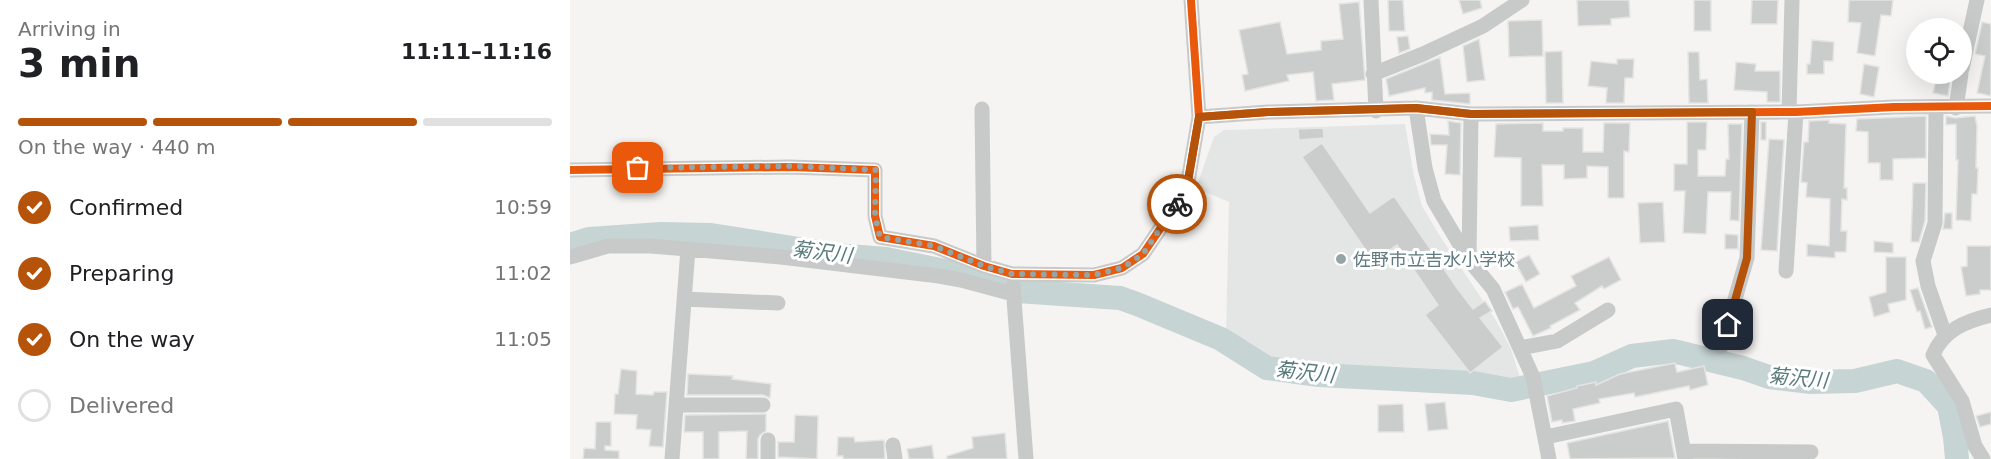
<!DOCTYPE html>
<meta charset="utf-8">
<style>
:root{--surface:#fff;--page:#f6f6f6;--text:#202124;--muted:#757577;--line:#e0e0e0;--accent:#b45309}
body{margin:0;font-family:"DejaVu Sans","Noto Sans JP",sans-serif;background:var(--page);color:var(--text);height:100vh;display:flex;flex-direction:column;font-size:22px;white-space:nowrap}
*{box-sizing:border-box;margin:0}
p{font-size:20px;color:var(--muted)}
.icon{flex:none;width:33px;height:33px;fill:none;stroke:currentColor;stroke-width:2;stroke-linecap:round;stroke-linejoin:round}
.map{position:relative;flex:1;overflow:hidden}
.drawer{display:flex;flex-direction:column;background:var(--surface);width:570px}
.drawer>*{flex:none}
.fabs{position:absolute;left:1336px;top:18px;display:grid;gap:12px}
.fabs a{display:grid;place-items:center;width:66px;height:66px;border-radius:50%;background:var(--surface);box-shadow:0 6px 24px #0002;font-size:30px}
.pin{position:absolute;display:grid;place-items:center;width:51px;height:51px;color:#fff;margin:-26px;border-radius:12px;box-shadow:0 3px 9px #0006}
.courier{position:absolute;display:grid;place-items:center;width:60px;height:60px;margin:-30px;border:4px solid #b45309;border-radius:50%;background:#fff;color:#222;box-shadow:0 2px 8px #0007}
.head em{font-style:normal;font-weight:700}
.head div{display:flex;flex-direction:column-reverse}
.head{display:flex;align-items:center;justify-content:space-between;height:102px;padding:0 18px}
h1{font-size:39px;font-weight:700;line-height:45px}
.bar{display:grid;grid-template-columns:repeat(4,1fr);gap:9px 6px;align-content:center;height:72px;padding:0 18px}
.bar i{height:8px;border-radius:4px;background:var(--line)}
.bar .selected{background:var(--accent)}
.bar p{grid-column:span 4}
ol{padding:0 18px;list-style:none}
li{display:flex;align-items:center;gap:18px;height:66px}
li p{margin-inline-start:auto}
li .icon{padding:6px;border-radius:50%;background:var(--accent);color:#fff;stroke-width:4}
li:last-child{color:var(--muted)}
li i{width:33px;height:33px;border:3px solid var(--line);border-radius:50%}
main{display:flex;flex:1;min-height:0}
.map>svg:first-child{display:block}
.built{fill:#e4e6e6}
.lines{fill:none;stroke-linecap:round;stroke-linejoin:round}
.river{stroke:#c7d4d4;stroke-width:24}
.building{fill:#cbcdcd;stroke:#e4e4e3;stroke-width:1.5}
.minor{stroke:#c7cac9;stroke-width:15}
.cycleway-casing{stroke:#fff;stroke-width:11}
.cycleway{stroke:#e8590c;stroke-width:8}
.done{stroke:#94a5a8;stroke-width:6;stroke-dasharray:0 10.8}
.route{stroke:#b45309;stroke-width:8}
.poi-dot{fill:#94a5a8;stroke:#fff;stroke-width:2}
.labels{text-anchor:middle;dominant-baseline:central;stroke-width:6;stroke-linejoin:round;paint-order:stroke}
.poi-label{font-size:18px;fill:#5f7a80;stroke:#fff;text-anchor:start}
.water-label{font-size:20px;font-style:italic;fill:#597c7c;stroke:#fff}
</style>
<main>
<section class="drawer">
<div class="head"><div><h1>3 min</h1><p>Arriving in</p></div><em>11:11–11:16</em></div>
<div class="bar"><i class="selected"></i><i class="selected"></i><i class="selected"></i><i></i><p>On the way · 440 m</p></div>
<ol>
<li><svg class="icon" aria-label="check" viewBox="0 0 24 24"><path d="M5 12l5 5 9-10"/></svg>Confirmed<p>10:59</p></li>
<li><svg class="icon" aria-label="check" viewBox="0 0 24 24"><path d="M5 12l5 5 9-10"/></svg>Preparing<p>11:02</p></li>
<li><svg class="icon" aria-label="check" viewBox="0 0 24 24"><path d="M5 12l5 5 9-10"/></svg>On the way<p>11:05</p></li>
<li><i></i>Delivered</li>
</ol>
</section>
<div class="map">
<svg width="1421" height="459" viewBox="0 0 1421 459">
<rect width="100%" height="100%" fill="#f5f4f3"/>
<path class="built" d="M835 124 844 176 852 206 868 233 927 322 941 349 951 381 737 366 699 357 656 333 659 202 626 188 644 137 654 130Z"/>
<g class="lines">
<path class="river" d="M0 245 19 239 91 234 141 235 266 255 316 259 419 280 447 291 550 298 567 304 651 339 697 368 749 375 903 383 941 390 1024 373 1062 356 1103 351 1173 368 1199 377 1241 382 1285 381 1327 371 1356 381 1379 406 1385 437 1387 459"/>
</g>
<path class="building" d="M818 0H833L835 31H819Z
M889 0H910L912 8 893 14Z
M1007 0H1059L1060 17 1041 19V25L1008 26Z
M1124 0H1141V31H1124Z
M1182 0H1208L1207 24H1181Z
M1279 0H1323L1321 16 1311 15 1305 56 1287 53 1291 23 1278 22Z
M789 2 795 80 762 84 764 100 746 101 743 72 717 75 719 81 675 91 672 75 678 74 669 30 710 22 717 54 751 50V41L773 39 769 4Z
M972 20 973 56 939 57 938 21Z
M1412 22 1421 24V96L1407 93 1415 56 1405 54Z
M838 36 840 49 829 53 827 37Z
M909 39 915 80 897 82 893 46Z
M1242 40 1264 42 1263 61H1254V74H1237V64H1240Z
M992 51 993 103H976L975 52Z
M1118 52H1129L1130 80 1137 79 1138 103H1119Z
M870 57 875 94 900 93V104L862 100V92L855 93V88L819 96 816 79Z
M1047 59H1064L1063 78H1055L1054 103H1036L1037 88 1018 86 1021 61 1047 64Z
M1166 62 1186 64 1185 71H1210V102H1197V92L1164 90Z
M1294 64 1309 67 1304 97 1290 94Z
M1367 74 1381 76 1378 96 1363 93Z
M1356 116V158L1323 159V180H1310V163H1298V132L1286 131 1287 119Z
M1376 116 1385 118 1405 116 1407 126 1406 168H1408L1407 194H1402L1401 221 1386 220 1388 160H1386V124L1376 125Z
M1259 120V123L1276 124 1274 188H1277V200L1272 199 1271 231H1277L1276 252H1265V258L1237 256V244L1259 246 1260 199 1236 197 1237 183 1231 182 1234 142H1238L1239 121Z
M878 121 891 123 890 175 875 174 877 145H861L860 134 879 135Z
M1117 122H1137L1136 150H1128V176H1155L1156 159H1159L1158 124H1172L1169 221 1160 220 1161 192H1138L1136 234 1113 233 1115 191H1104V164H1117Z
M1191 122H1196V140H1191Z
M973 123V131H993V128H1013V152H1033L1034 123H1060L1059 152 1054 151V198H1038V167L1017 166V178L994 179V165H972L973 206H951V158L924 157 926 124Z
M753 128 754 138 729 140 728 129Z
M1199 139 1214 140 1207 251 1191 250Z
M752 143 800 213 824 196 887 288 903 309 915 301 922 311 910 318 933 347 900 373 855 315 868 305 827 245 803 261 732 157Z
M1343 183H1356L1355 221 1349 242H1341Z
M1093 202 1095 242 1070 243 1068 203Z
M1375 213H1382V229H1373Z
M968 225 969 240 940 241 939 227Z
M1155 234 1168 235V249H1155Z
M1304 241 1323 243V253L1304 252Z
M1397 246H1421V290H1410V294L1396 296 1391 267 1397 266Z
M959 255 970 274 956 282 945 262Z
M1039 257 1051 280 1034 289 1032 286 1005 303 1010 310 980 326 981 328 963 336 948 307 943 309 935 292 952 284 964 308 1006 286 1001 276Z
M1316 257H1336V300L1318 304 1320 312 1304 317 1299 297 1316 292Z
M1348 288 1362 327 1355 329 1350 311 1347 312 1340 290Z
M1105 363 1107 372 1134 366 1138 385 1120 390 1119 386 1065 397 1064 393 1029 399 1030 403 1003 409 1005 421 992 423V420L982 422 977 396 1007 388V386L1026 382V385L1050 374Z
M51 369 67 371 66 394 83 395 84 392H97L93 447 79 446 81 430 66 429 67 415 44 414 45 394H48Z
M118 374 163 376 162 379 201 384 200 398 193 395H117Z
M875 402 878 429 858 431 855 404Z
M833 404 834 432H808V405Z
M1421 412V424L1410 427 1406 416Z
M196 414V431L190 435 188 439V459H176L177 431 149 432V459H133V432H114L115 415Z
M225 415 248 416 247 459 208 457V442H224Z
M1098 421 1105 458 1000 459 997 443Z
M26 422H41V446H35V450L49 451V459H13L14 448 25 449Z
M435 433 437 459H377V456L403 448 402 437Z
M268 437H284L285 442 314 440 315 459H273V456H267Z
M362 445 364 459H339L337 449Z"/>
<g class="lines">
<path class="minor" d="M801 0 806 111
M1392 69 1407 0
M803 74 853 54 913 26 952 0
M1366 107 1365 223 1353 261 1358 286 1375 335
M846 108 855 168 864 201 899 260 923 289 963 377 979 459
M1386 108 1391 74
M412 109 414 266
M1219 112 1222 0
M629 117 698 112 846 108 901 114 1226 112 1324 107 1421 106
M0 170 220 167 305 170V216L310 237 364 246 414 266 442 274 524 275 552 268 573 254 609 201 618 181 629 117 621 0
M0 257 38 246H81L211 257 369 276 391 280 443 294
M899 260 901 114
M1216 271 1226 112
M443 286 456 459
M114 299 208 303
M1151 347 1177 258 1182 112
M950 348 987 341 1038 310
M107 405H193
M976 437 1106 409 1115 459
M323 445 325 459
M1114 451 1241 452
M102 459 118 249
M198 459V440
M1413 459 1405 446 1392 401 1363 355C1373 330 1396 321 1421 315"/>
<g class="cycleway-casing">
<path id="cycleway" d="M629 117 698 112 846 108 901 114 1226 112 1324 107 1421 106
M0 170 220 167 305 170V216L310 237 364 246 414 266 442 274 524 275 552 268 573 254 609 201 618 181 629 117 621 0"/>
</g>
<use href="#cycleway" class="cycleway"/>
</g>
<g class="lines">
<path class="done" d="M68 168 220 166 306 170 305 216 310 237 364 246 414 266 442 274 524 275 552 268 573 254 607 204"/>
<path class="route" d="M607 204 618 181 629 117 698 112 846 108 901 114 1182 112 1177 258 1158 325"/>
</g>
<circle class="poi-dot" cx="771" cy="259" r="6"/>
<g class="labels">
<g class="poi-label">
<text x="783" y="259">佐野市立吉水小学校</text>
</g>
<g class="water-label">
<text transform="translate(252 252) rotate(7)">菊沢川</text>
<text transform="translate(735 372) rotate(6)">菊沢川</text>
<text transform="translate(1228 378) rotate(5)">菊沢川</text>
</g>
</g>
</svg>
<div class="fabs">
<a><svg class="icon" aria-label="locate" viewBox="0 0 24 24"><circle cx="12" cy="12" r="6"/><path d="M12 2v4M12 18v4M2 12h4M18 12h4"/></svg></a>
</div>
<div class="pin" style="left:68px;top:168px;background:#ea580c"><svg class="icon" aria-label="bag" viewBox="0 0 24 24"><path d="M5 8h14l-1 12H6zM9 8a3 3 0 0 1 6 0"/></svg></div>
<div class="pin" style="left:1158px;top:325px;background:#1f2937"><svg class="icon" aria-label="home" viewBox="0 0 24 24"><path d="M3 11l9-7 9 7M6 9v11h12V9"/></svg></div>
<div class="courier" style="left:607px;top:204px"><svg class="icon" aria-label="bike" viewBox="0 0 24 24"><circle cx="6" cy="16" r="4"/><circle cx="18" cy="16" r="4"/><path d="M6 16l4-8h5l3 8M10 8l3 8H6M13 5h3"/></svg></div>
</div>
</main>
